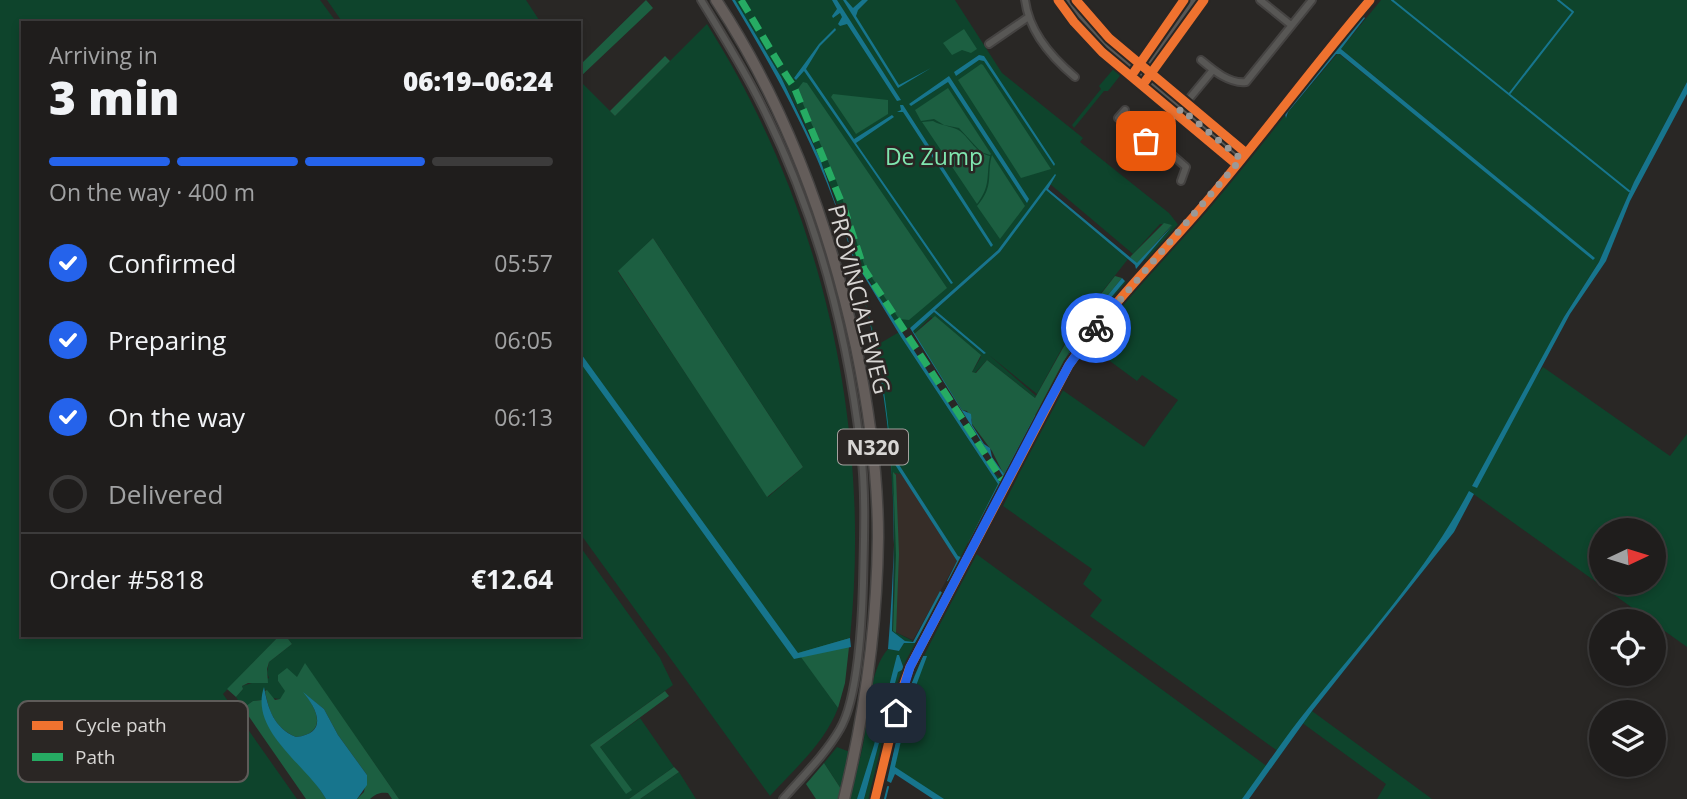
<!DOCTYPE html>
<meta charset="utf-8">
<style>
:root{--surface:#1f1d1c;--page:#272625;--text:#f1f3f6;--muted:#a1a2a3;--line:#3c3b3b;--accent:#2563eb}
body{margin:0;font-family:"Open Sans",sans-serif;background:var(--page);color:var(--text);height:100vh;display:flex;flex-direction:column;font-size:26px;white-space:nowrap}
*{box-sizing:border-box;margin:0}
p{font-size:23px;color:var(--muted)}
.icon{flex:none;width:38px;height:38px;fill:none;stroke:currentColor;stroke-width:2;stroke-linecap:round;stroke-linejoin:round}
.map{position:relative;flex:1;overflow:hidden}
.sheet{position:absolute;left:21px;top:21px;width:560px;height:616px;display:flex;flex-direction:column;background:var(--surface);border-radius:0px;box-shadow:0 4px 10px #0003,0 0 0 2px var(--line)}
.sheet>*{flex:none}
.needle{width:46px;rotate:86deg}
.controls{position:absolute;left:1589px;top:518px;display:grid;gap:14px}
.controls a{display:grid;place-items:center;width:77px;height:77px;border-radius:50%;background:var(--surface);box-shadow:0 4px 10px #0003,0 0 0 2px var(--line);font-size:35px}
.pin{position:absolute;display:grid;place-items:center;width:60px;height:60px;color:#fff;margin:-30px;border-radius:14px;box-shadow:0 4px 10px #0006}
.courier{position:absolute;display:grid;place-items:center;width:70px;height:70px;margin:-35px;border:5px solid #2563eb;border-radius:50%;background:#fff;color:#222;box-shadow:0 2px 9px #0007}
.overview em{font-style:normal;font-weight:800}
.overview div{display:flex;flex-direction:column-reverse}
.overview{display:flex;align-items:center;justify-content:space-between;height:119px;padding:0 28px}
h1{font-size:46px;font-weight:800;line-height:52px}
.bar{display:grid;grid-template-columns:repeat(4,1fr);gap:10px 7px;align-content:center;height:84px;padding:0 28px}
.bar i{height:9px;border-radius:5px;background:var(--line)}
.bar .on{background:var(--accent)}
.bar p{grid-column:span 4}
.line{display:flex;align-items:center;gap:18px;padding:0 28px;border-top:2px solid var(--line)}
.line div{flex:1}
ol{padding:0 28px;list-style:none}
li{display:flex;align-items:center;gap:21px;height:77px}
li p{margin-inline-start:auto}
li .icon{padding:7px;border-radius:50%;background:var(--accent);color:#fff;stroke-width:4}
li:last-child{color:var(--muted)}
li i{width:38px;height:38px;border:4px solid var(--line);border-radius:50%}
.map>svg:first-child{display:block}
.built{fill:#362d28}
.green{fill:#0e442c;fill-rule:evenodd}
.forest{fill:#1c5f41}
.water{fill:#17758d}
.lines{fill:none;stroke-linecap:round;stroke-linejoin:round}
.stream{stroke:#17758d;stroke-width:2}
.minor-casing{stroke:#454342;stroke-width:10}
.tertiary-casing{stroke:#454342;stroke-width:10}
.trunk-casing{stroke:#454342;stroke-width:13}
.minor{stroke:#585755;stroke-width:6}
.tertiary{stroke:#585755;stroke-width:7}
.trunk{stroke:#645d5a;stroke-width:10}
.quiet{stroke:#26ab63;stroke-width:7;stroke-dasharray:14 7;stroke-linecap:butt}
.cycleway-casing{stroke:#2a2624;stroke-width:13}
.cycleway{stroke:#ef722f;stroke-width:9}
.done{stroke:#9b9997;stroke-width:7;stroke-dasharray:0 12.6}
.route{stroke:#2563eb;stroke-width:9}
.labels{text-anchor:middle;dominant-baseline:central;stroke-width:5;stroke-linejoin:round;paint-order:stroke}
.shield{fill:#2a2624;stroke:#a4a19f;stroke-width:2}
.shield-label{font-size:21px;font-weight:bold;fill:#d8d6d4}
.park-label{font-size:23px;fill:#7fe6af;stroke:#2a2624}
.street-label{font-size:23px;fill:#d8d6d4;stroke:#2a2624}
.key{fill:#2a2624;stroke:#5e5b59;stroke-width:2}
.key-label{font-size:19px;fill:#d8d6d4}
</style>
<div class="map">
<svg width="1687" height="799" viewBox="0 0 1687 799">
<rect width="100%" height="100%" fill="#292725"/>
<path class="built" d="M893 463 924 506 957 561 913 640 893 631 896 529Z"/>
<path class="green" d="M0 0H320L337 23H23V635H280L223 694 297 799H0Z
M327 0H526L541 23H343Z
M734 0H955L1002 73 1083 138 1080 142 1169 213 1180 227 1147 261 1145 259 1172 225 1160 224 1133 254 1050 184 1054 178 1039 198 1046 190 1128 259 1072 330 1037 394 989 355 1036 396 1035 398 987 360 975 373 972 372 981 357 931 317 914 334 912 331 934 312 985 354 935 310 1000 252 1037 199 999 249 912 327 899 330 861 266V268L856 263 877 345 901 331 994 473 1001 478 969 545 998 489 1001 492 951 585 950 582 966 553 961 557 958 556 896 461 902 474 894 473 896 555 893 631 913 641 911 643 905 641 892 631C903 440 873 247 781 77 766 51 749 26 734 0Z
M1381 0H1687V82L1634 182 1599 262 1564 317 1524 394 1543 367 1670 456 1687 434V647L1472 493 1457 521 1312 711 1432 799H1377L1386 784 1301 722 1279 752 1090 616 1102 600 1083 584 1092 569 1003 506 1018 476 1016 475 1001 504 1000 502 1061 389 1144 447 1178 400 1142 375 1137 381 1088 345 1134 285 1184 234 1274 126 1284 111V116L1287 117 1288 112 1338 53 1594 258 1341 49ZM1601 530H1654V583H1601Z
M707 24C822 206 872 424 850 638L799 653 838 708C825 743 794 769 770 796L579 532V80L615 116ZM653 238 803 467 768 497 618 272Z
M1116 66 1123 72 1108 91H1104L1074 128 1072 125 1101 89 1099 86Z
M1125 281 1127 284 1097 318 1075 351 1006 478 1037 418 1035 416 1034 418 1038 409 1039 411 1086 329Z
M579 545 660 658 673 685 590 745 631 790 600 747 640 718 674 767 629 799H399L305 664 297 678 278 681 286 691 280 699 272 698 265 689 262 700 253 701 243 708 236 697 243 689 242 686 269 678 267 673 269 662 292 644 285 635H579Z
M975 553 1268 767 1245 799H939L890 768 914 676Z
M944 594 946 595 902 679 869 799H864L898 671 904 669 899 655 862 799H850C854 781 859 763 863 745 868 717 869 670 888 649L899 651 904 643H915Z
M837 747 850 752 841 789 824 763Z
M679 772 696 799H640Z"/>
<path class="forest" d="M646 0 653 8 579 78V66Z
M964 29 977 49 971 53 962 50 952 55 943 43Z
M665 56 670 61 615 116 610 111Z
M981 64 983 65 1051 169 1021 178 958 80Z
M803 82 807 83 947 288 909 320 899 319 865 267 836 180 797 90Z
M948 88 991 154 990 155 981 152 959 128 944 125 934 119 921 121 915 110Z
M833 94 888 100V114L856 134 831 97Z
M933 121C942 126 952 126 960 131 971 140 975 152 990 156 986 176 991 186 977 204L922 122Z
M992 155 1025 206 1000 239 977 206C995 185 986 176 992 155Z
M1164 223 1172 225 1137 264 1130 257Z
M653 238 803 467 767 497 618 271Z
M1115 276 1122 278 1084 324 1004 475 992 451 972 424V420L967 411 962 410 914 334 935 316 981 355 972 372 976 373 987 360 1035 398 1073 330Z
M893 472 896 475 899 554 896 633 893 631 896 555Z
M280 635H285L292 644 269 662 267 669 268 683H248L242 686 243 689 236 697 227 689Z
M850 638 845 683 838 708 798 653Z
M305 663 399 799H392L388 793C379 792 376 794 370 799H357L364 792 367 775 338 735 324 709 305 694C318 711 327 733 296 737 275 728 269 712 265 691L267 690 275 700 280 699 285 691 278 681V675L287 668 297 677Z
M665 691 669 696 600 747 632 790 626 794 590 745Z
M262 700C269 748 303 759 326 799H306L243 708 253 701Z
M824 763 841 789 839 799H816L806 784Z
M674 767 679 772 640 799H629Z"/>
<path class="water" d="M732 0H735L781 77 820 159 855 260 1001 484 969 545 968 543 998 484 901 337 856 263C863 298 874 332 880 368 896 455 895 543 892 631L905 641 913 642 940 591 944 594 915 643H904L899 651 888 649C891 612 893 575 894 538 895 413 867 274 817 159 793 104 763 52 732 0Z
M832 0H837L901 100 897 101 847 24 840 26 838 24 842 17 840 13 833 18 832 16 837 9Z
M843 0H846L853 8 862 0H868L858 10 856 16 899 85 931 68 898 88Z
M1362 15 1365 18 1341 49 1595 258 1593 260 1340 54H1336L1288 112 1286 118 1284 111Z
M835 28 836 30 820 46 806 69 854 139 892 115 894 117 856 143 953 283 951 284 804 71 796 80 794 78 819 44Z
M979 55 984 56 1055 164 1054 166 984 61 979 60 956 76 954 72Z
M949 76 1029 199 1027 203 948 82 911 106 909 104Z
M1687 82V94L1630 201 1606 261 1570 314 1477 488 1472 486 1564 317 1599 262 1634 182Z
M900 105H903L993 245 991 247 903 112H897L901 110Z
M1055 174 1056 175 1048 189 1137 263 1173 225 1136 269 1135 265 1046 190 1000 252 935 310 986 353 984 354 934 312 913 331 962 410 971 414 972 425 984 444 990 448 992 457 1004 474 1035 415 1037 417 1006 478H1004L910 328 998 250Z
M1122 278 1125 281 1087 326 1039 411 1084 324Z
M579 351 798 653 850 638 851 647 794 659 579 361Z
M896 460 958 556 961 557 965 552 950 582 947 581 957 561 894 463Z
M1469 491 1474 494 1454 532 1312 711 1249 799H1242C1261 773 1279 746 1299 720 1358 645 1424 576 1469 491Z
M897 655H899L904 669 898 672 864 799H857L874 745Z
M923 656H927L926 659 910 702 895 767 944 799H933L895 774 891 783 887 781 906 697Z
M264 687C268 709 274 728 296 737 329 733 317 709 303 692L324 709 338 735 367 775V785L357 799H326C307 765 249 731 264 687Z"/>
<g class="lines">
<path class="stream" d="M1392 0 1629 191
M1510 93 1573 12 1558 0
M885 799 888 787"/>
<g class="minor-casing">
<path id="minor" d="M701 0C720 31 740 63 757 96 814 206 847 329 861 451 866 494 864 540 863 584 862 621 858 698 840 729 825 755 802 777 783 799
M1025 0C1029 32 1051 57 1075 77
M1260 0 1291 25
M989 44 1027 18
M1201 60C1213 70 1229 84 1246 82L1312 0
M1141 70 1147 80 1241 159
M1125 110 1118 118 1146 141 1155 140 1186 167 1181 181
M1155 140 1213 70
M875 799 901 692 910 667 1069 365C1106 310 1152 264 1195 215 1256 145 1310 70 1370 0"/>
</g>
<g class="tertiary-casing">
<path id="tertiary" d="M1066 0C1084 26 1109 54 1137 70L1148 66 1194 0"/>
</g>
<g class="trunk-casing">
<path id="trunk" d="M716 0C786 106 829 224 856 347 869 410 878 473 878 537 877 626 865 713 844 799"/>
</g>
<use href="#minor" class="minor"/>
<use href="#tertiary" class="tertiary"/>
<use href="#trunk" class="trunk"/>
<path class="quiet" d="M741 0C759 29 775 59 794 87L845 211 864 269 995 469 1001 478 1008 483"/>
<g class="cycleway-casing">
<path id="cycleway" d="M1058 0 1074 22 1102 52 1236 164
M1076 0 1109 38 1246 153
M1134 72 1184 0
M1144 83 1204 0
M875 799 901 692 910 667 1069 365C1106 310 1152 264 1195 215 1256 145 1310 70 1370 0"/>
</g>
<use href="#cycleway" class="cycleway"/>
</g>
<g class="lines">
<path class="done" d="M1096 328 1241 159 1181 109 1155 140 1146 141"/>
<path class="route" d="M896 713 910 667 1045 409 1069 365 1096 328"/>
</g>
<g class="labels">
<rect class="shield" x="838" y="429.5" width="70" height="35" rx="5"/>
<g class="shield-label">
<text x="873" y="447">N320</text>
</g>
<g class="park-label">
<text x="934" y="156">De Zump</text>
</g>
<g class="street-label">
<text transform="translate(860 299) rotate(76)">PROVINCIALEWEG</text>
</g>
</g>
<rect x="18" y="701" width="230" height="81" rx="10" class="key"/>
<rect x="32" y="721" width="31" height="9" fill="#ef722f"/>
<rect x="32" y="753" width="31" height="8" fill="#26ab63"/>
<g class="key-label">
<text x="75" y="732">Cycle path</text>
<text x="75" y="764">Path</text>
</g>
</svg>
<div class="controls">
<a><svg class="needle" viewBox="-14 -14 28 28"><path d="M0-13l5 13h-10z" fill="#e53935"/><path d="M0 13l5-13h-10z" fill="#a1a2a3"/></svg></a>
<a><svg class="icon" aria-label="locate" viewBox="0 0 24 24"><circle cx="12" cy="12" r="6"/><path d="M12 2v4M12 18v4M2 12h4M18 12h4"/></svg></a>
<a><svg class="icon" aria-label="layers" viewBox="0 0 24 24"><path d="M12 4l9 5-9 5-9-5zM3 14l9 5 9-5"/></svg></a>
</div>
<div class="pin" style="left:1146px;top:141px;background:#ea580c"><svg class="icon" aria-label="bag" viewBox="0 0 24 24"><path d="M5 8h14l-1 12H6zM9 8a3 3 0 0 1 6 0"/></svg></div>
<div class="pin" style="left:896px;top:713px;background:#1f2937"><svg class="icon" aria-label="home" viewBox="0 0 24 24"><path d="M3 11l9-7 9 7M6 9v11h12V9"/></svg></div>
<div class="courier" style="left:1096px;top:328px"><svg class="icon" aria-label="bike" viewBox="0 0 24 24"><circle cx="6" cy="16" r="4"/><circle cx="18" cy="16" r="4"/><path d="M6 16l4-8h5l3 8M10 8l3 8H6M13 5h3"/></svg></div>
<section class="sheet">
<div class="overview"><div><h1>3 min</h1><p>Arriving in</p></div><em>06:19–06:24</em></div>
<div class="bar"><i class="on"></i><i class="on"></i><i class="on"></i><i></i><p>On the way · 400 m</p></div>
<ol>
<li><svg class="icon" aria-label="check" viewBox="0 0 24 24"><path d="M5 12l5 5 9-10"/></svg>Confirmed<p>05:57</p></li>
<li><svg class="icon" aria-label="check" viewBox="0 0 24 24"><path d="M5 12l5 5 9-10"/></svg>Preparing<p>06:05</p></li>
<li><svg class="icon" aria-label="check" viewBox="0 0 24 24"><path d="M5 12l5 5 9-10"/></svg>On the way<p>06:13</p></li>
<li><i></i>Delivered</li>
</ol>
<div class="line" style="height:91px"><div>Order #5818</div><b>€12.64</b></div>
</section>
</div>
